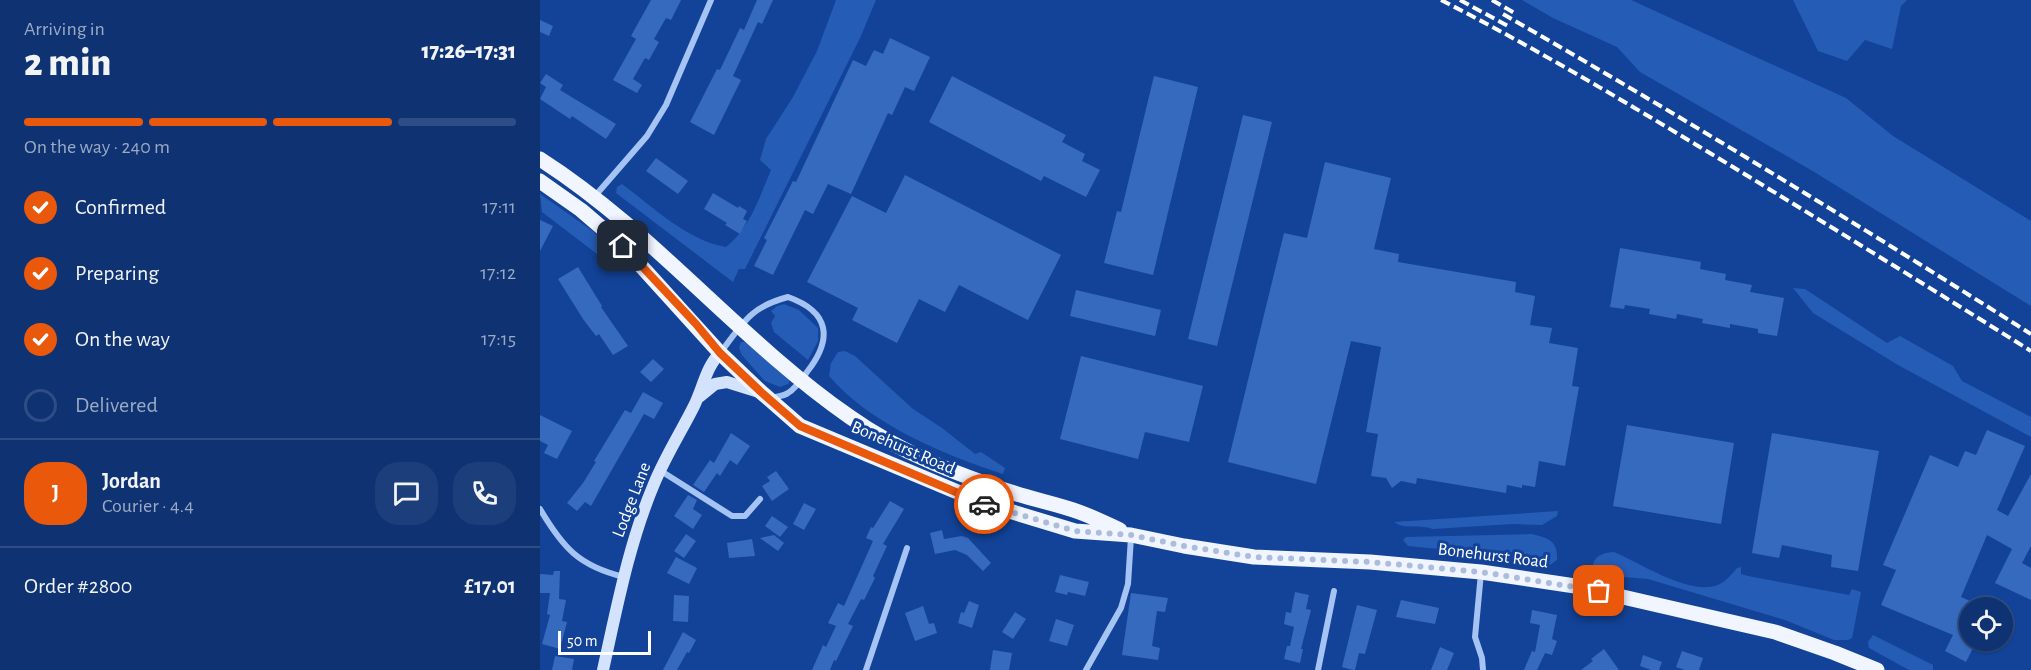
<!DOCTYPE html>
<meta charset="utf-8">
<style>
:root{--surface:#0e3272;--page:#1c3e7a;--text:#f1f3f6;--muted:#9baac4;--line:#2e4d84;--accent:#ea580c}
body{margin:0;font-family:"Alegreya Sans",sans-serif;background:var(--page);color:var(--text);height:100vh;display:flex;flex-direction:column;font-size:22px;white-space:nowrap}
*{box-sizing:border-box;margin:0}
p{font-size:20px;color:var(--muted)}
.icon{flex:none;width:33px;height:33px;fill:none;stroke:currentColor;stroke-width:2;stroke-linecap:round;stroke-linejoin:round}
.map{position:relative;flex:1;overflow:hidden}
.side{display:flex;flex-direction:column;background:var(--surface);width:540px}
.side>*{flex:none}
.buttons{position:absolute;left:1419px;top:597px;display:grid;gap:12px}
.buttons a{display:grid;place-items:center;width:54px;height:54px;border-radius:50%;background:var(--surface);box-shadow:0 2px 4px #0004,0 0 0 2px var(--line);font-size:30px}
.scale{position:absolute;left:18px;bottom:15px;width:93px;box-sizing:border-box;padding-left:6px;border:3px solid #fff;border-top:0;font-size:16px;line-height:21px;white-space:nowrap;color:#fff;-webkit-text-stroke:4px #134398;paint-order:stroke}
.pin{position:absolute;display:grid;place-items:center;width:51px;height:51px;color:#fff;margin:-26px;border-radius:12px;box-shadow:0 3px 9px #0006}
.courier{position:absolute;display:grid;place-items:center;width:60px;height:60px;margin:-30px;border:4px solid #ea580c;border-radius:50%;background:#fff;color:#222;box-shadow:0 2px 8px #0007}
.head em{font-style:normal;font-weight:800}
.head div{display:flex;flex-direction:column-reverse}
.head{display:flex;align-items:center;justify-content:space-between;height:102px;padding:0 24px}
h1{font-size:39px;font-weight:800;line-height:45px}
.bar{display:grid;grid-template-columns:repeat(4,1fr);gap:9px 6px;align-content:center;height:72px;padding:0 24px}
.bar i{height:8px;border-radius:4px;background:var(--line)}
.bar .active{background:var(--accent)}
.bar p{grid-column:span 4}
.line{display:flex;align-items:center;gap:15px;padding:0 24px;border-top:2px solid var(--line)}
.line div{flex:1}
.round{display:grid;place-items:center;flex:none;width:63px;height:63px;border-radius:24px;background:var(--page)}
ol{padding:0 24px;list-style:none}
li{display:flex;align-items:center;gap:18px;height:66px}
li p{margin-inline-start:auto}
li .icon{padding:6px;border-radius:50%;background:var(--accent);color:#fff;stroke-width:4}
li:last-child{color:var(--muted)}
li i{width:33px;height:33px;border:3px solid var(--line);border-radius:50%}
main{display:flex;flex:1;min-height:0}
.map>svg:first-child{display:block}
.green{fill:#255cb6}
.building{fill:#366abe}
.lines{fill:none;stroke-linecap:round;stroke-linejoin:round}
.street{stroke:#a5c3f3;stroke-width:6}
.secondary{stroke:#d4e3fd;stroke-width:12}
.primary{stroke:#f1f5ff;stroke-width:15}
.rail{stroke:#fff;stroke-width:4;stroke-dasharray:10 4.5;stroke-linecap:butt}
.done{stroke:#acbddb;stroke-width:6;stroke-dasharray:0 10.8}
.route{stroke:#ea580c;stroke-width:8}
.labels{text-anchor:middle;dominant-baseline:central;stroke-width:6;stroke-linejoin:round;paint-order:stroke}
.street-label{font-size:18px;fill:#fff;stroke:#134398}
</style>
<main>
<section class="side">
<div class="head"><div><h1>2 min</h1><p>Arriving in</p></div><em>17:26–17:31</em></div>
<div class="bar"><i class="active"></i><i class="active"></i><i class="active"></i><i></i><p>On the way · 240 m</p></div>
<ol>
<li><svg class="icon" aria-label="check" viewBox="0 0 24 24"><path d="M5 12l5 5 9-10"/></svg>Confirmed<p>17:11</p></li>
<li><svg class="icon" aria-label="check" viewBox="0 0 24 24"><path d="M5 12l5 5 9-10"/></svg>Preparing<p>17:12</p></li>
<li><svg class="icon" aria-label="check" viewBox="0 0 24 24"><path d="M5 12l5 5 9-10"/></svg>On the way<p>17:15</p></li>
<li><i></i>Delivered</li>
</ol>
<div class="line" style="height:108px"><b class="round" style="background:var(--accent);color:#fff">J</b><div><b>Jordan</b><p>Courier · 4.4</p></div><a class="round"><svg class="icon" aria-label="chat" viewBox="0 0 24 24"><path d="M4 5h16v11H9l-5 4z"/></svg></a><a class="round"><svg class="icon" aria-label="phone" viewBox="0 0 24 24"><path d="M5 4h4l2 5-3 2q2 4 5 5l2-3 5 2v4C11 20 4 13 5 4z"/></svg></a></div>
<div class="line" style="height:78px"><div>Order #2800</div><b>£17.01</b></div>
</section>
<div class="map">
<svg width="1491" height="670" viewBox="0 0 1491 670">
<rect width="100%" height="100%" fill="#134398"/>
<path class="green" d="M296 0H336L320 38 205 269H199L193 282 76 193 77 187 82 184C113 207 148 241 186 247 210 228 219 198 231 170L220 160 226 139 253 97 277 51Z
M982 0H1091L1306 98 1353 136 1491 221V306L1271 170 1100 72 1077 47 1013 18Z
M1253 0H1367L1361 6 1352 49 1325 40 1307 61 1278 51Z
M0 194 54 232 78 258 70 264 2 212Z
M1253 288 1265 289 1347 343 1360 336 1413 366 1422 381 1491 417V437L1358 365 1273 313Z
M244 304 259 310 278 328V341L268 360 234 332 231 323 235 316 231 311 237 306Z
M201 342H205L212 346 250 380 248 384 240 387 225 381 201 354 199 347Z
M305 351 315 356 373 409 402 428 435 454 441 452 465 468 463 474C404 455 330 424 289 376L291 363 298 352Z
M1018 511 1017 516 1002 525 972 524 893 529C880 524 865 530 854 522Z
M992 534C1009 538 1018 541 1017 560L1010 565C964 552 915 551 868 546L863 540 866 537Z
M1074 552C1101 563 1152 598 1180 584 1187 580 1192 574 1197 568L1201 567V574L1208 576 1309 595 1312 589 1321 592 1312 638 1308 640H1294L1245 620 1108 579 1071 576 1053 572C1051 557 1061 553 1074 552Z
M1333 635 1393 665V670H1369L1329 648 1328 642Z"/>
<path class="building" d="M111 0H141L131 20 126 18 114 39 119 42 109 60 105 58 93 79 102 85 97 93 73 80 96 39 91 36Z
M217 0H233L222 24 218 22 193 76 201 80 174 135 150 122 177 69 180 70 200 28 204 30Z
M0 20 13 26 9 36 0 32Z
M350 38 390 57 374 91 365 87 352 115 348 113 311 194 288 184 273 214 265 210 233 275 214 266 227 240 224 238 253 181 256 182 313 60 326 66 334 50 343 54Z
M6 74 23 85 20 90 76 124 66 139 32 116 30 119 0 99 6 87 0 83Z
M412 76 526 135 522 142 545 154 542 161 560 170 546 197 504 176 501 181 389 122Z
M614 76 658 87 613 275 564 263 577 211 581 212Z
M703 115 732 122 677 346 648 339Z
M116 158 148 181 138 194 106 171Z
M785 162 851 178 834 249 859 254 858 262 976 282 975 292 995 296 990 325 1012 328 1009 343 1038 348 1032 386 1039 387 1025 466 999 461 995 487 982 485V488L967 485 966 493 877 478 876 484 861 481 852 488 846 478 831 476 838 434 826 432 841 347 811 341 776 484 688 462 744 233 767 238Z
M365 175 521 255 488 320 419 285 405 312 379 299 357 343 312 320 318 308 267 282 312 196 346 213Z
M173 193 198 208 199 206 207 211 203 219 207 221 200 234 185 225 187 223 164 209Z
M0 220 13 226 0 251Z
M1080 248 1161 262 1160 269 1186 274 1185 280 1212 285 1210 292 1244 298 1237 336 1218 333V329L1190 324V328L1162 323 1163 319 1137 314 1136 319 1109 314 1110 309 1085 305 1084 309 1070 307Z
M38 267 62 306 61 307 88 346 73 355 59 334 56 336 43 319 18 279Z
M536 290 621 310 615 336 530 316Z
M541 356 663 386 649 442 605 432 598 459 520 439Z
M113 359 124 369 111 382 100 372Z
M103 392 123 403 114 419 104 414 51 506 45 502 37 511 27 503 43 483 56 462 54 461 85 410 91 413Z
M0 415 32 431 17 459 4 453 8 445 0 441Z
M1087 425 1194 443 1181 524 1073 506Z
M1447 430 1485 446 1457 510 1468 516 1491 474V546L1482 563 1491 568V600L1455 583 1472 549 1447 535 1421 597 1430 601V640H1437L1426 662 1405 651 1413 635 1341 605 1356 570 1343 565 1390 455 1418 467 1425 451 1436 455Z
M191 433 210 446 197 465 190 460 180 476 177 473 164 492 153 485 170 460 174 463Z
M1232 433 1339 451 1318 571 1291 567 1292 555 1242 545 1239 558 1212 553Z
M236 471 249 489 232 501 222 486 230 481 227 477Z
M148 495 157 500 153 509 162 515 153 529 134 516Z
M350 501 364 509 343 544 347 546 333 576 335 578 324 600 321 599 308 624 313 626 296 661 294 660 290 670H272L283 645 286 647 296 626 288 623 298 603 304 606 333 541 326 538 331 527 333 528Z
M264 503 276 509 264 530 253 524Z
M232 516 248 527 240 537 225 526Z
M402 530 404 539 422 536 428 538 451 563 443 571 427 555 415 550 395 554 390 533Z
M146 534 156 541 144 558 134 551Z
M234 535 244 543 238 551 220 538Z
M212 539 215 556 189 558 187 543Z
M136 557 157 568 149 584 127 573Z
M14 571H20L19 599 26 600 22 621 27 622 20 649 2 644 10 615 7 614 10 593H0V574L13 575Z
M520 575 549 582 545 596 528 592 527 595 515 592Z
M755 592 769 595 766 609 771 610 761 649H763L760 663 744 659 747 646H750L754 627 744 624 746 612 751 613Z
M591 593 628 598 625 612 617 611 612 646 620 648 618 660 582 655Z
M134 595 149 596 148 622 133 621Z
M861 600 899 608 895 624 856 617Z
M429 601 439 605 432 628 418 623 421 612 424 613Z
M817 605 837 610 825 654 819 653 815 670H813L802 667Z
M383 606 389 624 394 623 397 633 375 641 365 613Z
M992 610 1017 615 1012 639 1017 641 1012 655 1005 653 997 670H984L992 651 995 652 1000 625 990 623Z
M475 612 486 619 473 639 462 632Z
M516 619 534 625 527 646 509 641Z
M143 632 156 640 149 653 147 652 137 670H123Z
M900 647 914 653 907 670H891Z
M1064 649 1079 670H1041L1053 661 1051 659Z
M453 650 472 653 469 670H450Z
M1142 651 1163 658 1159 670H1145L1136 667Z
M1103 655 1122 662 1119 670H1111L1100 666Z
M15 656 34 659 32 670H12Z"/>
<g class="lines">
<path class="street" d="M55 196 107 136 126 105 171 0
M181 352C203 323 210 307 248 297 290 312 293 339 267 372 262 379 255 389 248 393 244 396 235 397 230 398
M121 471 192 516H205L220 499
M0 509C23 548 39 566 84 577
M941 573 935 637 942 658 943 670
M326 670 367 548
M546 670 581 608 588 584 591 537
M778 670 794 591"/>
<path class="secondary" d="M159 397 175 384 187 382 219 392
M63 670C77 607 89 543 114 484 125 457 141 432 154 406 163 388 166 367 180 353"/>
<path class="primary" d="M0 159C114 232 199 340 310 417 359 452 416 474 474 493 495 500 517 504 539 512 553 517 567 524 580 530
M0 181 41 210 83 246 180 353 221 392 260 426 446 504 535 531 591 535 644 546 714 557 830 562 941 572 1035 586 1235 632 1295 653 1337 670"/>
<path class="rail" d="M901 0C1001 51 1097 109 1193 167 1293 228 1392 289 1491 351
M920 0 970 27
M952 0 976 14
M963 14C1141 116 1317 224 1491 334"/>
</g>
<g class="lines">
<path class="done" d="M444 504 535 531 591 535 644 546 714 557 830 562 941 572 1059 591"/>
<path class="route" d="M83 246 156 324 180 353 221 392 260 426 444 504"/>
</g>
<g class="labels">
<g class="street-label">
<text transform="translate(363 448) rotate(23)">Bonehurst Road</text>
<text transform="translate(92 500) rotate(-69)">Lodge Lane</text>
<text transform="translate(953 556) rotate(7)">Bonehurst Road</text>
</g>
</g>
</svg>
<div class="buttons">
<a><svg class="icon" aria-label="locate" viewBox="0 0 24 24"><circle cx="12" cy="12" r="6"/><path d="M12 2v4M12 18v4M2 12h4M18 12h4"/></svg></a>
</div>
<div class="scale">50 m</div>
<div class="pin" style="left:1059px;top:591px;background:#ea580c"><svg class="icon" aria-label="bag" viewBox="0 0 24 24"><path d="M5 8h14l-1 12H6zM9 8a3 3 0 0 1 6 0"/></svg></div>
<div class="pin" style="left:83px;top:246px;background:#1f2937"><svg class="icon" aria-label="home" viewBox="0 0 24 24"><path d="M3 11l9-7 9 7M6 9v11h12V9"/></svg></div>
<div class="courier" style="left:444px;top:504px"><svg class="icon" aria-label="car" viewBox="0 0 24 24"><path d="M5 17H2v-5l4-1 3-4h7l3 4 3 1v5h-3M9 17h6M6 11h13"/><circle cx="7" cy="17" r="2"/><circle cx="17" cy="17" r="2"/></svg></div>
</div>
</main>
